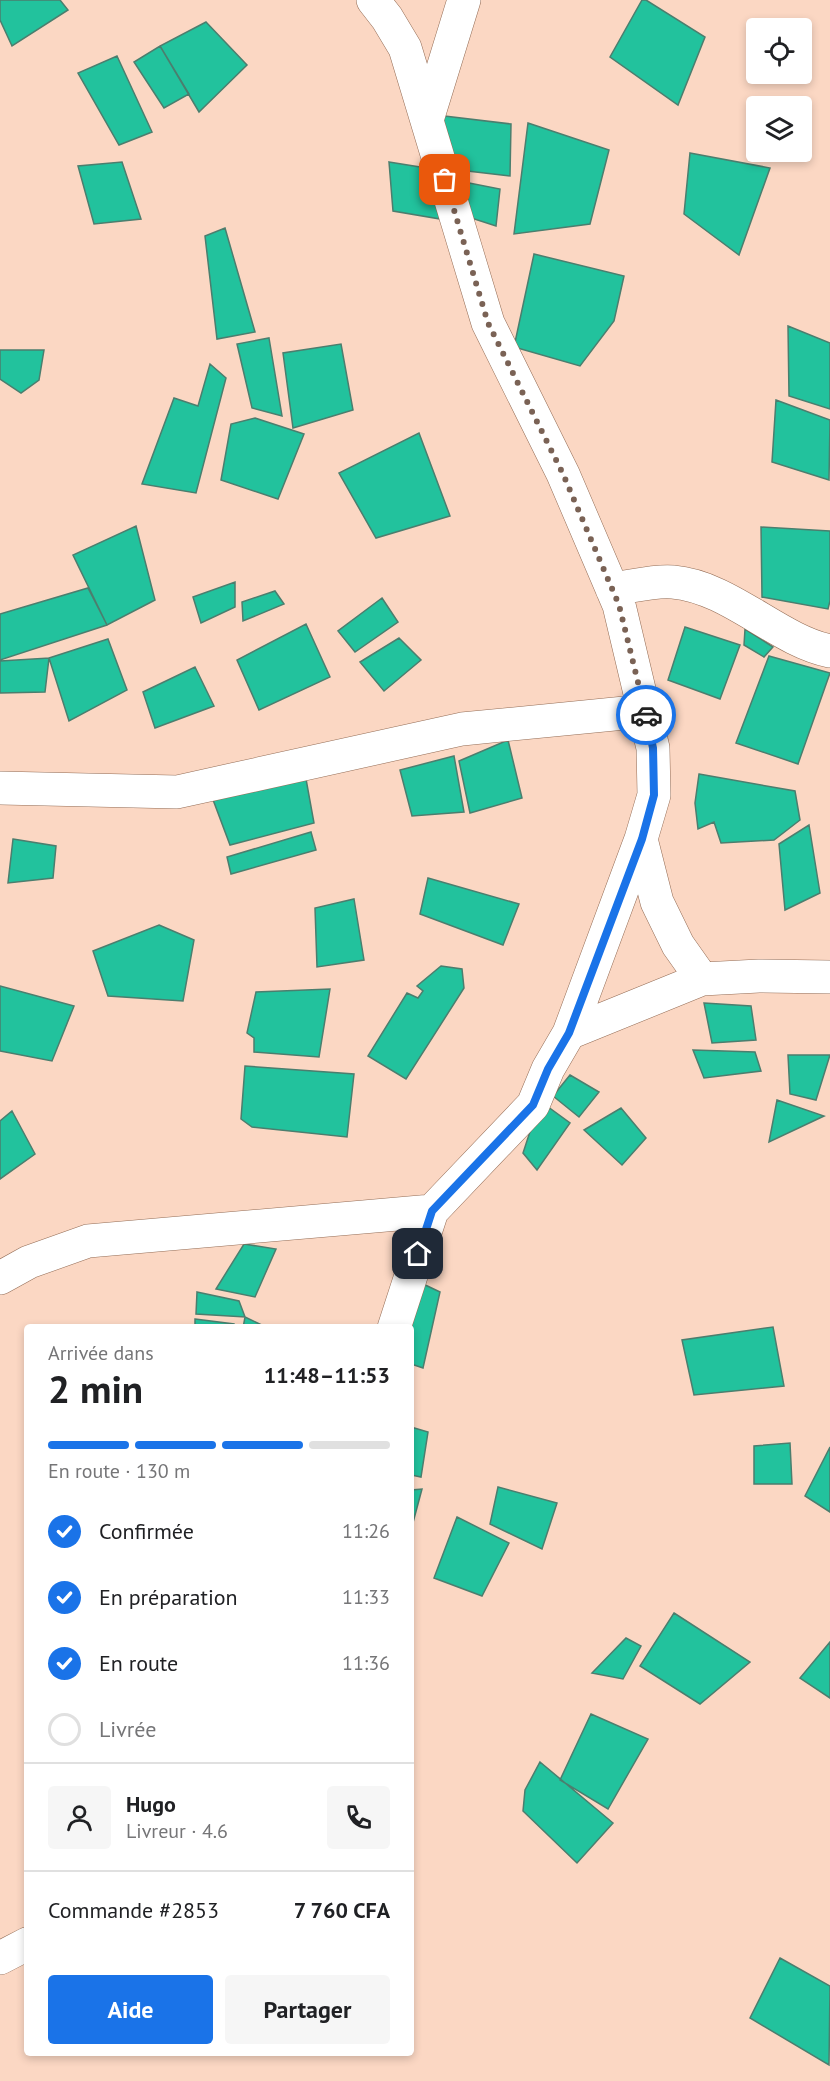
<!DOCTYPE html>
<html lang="fr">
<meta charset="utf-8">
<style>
:root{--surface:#fff;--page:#f6f6f6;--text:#202124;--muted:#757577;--line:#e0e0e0;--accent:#1a73e8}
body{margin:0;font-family:"PT Sans",sans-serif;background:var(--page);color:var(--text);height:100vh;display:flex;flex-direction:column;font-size:22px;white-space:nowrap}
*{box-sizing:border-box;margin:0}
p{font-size:20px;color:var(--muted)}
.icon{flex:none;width:33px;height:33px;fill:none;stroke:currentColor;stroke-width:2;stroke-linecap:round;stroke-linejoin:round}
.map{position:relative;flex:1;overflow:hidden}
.details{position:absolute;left:24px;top:1324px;width:390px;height:732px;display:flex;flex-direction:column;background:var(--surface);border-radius:6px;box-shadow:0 3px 9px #0003}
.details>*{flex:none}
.tools{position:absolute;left:746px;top:18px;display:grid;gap:12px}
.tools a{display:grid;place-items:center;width:66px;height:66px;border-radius:6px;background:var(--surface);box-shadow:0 3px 9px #0003;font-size:30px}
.pin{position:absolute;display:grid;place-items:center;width:51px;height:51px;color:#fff;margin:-26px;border-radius:12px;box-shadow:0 3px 9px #0006}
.courier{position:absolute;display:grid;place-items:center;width:60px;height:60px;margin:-30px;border:4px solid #1a73e8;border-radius:50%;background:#fff;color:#222;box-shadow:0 2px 8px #0007}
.overview em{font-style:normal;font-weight:700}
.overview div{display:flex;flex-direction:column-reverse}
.overview{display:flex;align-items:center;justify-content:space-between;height:102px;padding:0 24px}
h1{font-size:39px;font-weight:700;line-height:45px}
.bar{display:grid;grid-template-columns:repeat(4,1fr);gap:9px 6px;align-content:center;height:72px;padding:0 24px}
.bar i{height:8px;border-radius:4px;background:var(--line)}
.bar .on{background:var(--accent)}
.bar p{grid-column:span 4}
.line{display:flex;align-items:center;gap:15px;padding:0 24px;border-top:2px solid var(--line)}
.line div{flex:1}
.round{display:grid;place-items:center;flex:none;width:63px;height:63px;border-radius:6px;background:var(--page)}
ol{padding:0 24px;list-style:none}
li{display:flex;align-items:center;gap:18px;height:66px}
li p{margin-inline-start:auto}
li .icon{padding:6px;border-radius:50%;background:var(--accent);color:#fff;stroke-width:4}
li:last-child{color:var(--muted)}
li i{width:33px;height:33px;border:3px solid var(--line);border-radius:50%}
.primary-button{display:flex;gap:12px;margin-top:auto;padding:12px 24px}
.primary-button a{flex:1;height:69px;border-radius:6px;background:var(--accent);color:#fff;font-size:24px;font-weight:700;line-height:69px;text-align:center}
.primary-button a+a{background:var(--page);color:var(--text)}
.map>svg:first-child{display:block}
.building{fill:#22c29d;stroke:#4b7e6e;stroke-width:1.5}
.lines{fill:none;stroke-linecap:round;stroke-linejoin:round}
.minor-casing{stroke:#946d56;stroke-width:34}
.minor{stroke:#fff;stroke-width:33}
.done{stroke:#7a6255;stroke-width:6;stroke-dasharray:0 10.8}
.route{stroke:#1a73e8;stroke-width:8}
</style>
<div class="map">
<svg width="830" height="2081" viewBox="0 0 830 2081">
<rect width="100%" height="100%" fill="#fbd7c3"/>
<path class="building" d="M0 0H60L68 10 12 46 0 20Z
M642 0H646L705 37 678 105 610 57Z
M206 22 247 65 199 112 160 46Z
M160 46 189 94 164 108 134 62Z
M117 56 152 132 119 145 78 73Z
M436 115 511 124 510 176 459 170Z
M528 123 609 150 590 224 514 234Z
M690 153 770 168 739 255 684 214Z
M122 162 141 219 94 224 78 166Z
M389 162 426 168 440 219 393 211Z
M459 181 500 189 496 226 465 216Z
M225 228 255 332 217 339 205 236Z
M534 254 624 276 614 321 580 366 514 347Z
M788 326 830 343V409L789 396Z
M269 338 282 416 252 408 237 344Z
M341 344 353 410 293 428 283 353Z
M0 350H44L39 380 21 393 0 379Z
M210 364 226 378 196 493 142 484 174 398 198 406Z
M776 400 830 420 829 480 772 462Z
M255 418 304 434 278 499 221 480 231 424Z
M419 433 450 516 376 538 339 473Z
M136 526 155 600 107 625 73 555Z
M761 527 830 531V601L828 609 762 597Z
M235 582V607L201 623 193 597Z
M88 588 107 625 0 660V614Z
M275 591 284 604 243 621 242 602Z
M382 598 398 622 355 652 338 631Z
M306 624 330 677 259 710 237 660Z
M685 627 740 645 720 699 668 680Z
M745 629 773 647 764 657 744 645Z
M399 638 421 660 384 691 360 662Z
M108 639 127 690 69 721 49 658Z
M769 656 830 673 798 764 736 743Z
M49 658 45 692 0 693V661Z
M195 667 214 706 155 728 143 692Z
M508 740 522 798 470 813 459 761Z
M454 756 464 812 412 816 400 770Z
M699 774 795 791 800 820 774 840 721 843 714 822 698 829 695 803Z
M306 779 314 823 230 845 212 797Z
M809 825 820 893 785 910 779 844Z
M311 832 316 850 231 874 227 857Z
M13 839 56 846 53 878 8 883Z
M428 878 519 904 503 945 420 914Z
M354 899 364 960 317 967 315 908Z
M159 925 194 940 183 1001 108 996 93 951Z
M441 966 462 969 464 988 406 1079 368 1056 407 993 418 998 423 991 417 986Z
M0 986 74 1006 52 1061 0 1051Z
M330 989 319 1057 254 1052V1038L247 1033 256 992Z
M704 1003 751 1006 756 1040 712 1043Z
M693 1050 755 1052 761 1071 704 1078Z
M788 1055H830L816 1100 790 1094Z
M245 1066 354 1074 347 1137 252 1127 241 1119Z
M570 1075 599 1092 579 1117 553 1096Z
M777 1100 824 1116 769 1142Z
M540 1101 570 1123 537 1170 523 1153Z
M621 1108 646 1138 622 1165 584 1130Z
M12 1111 35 1154 0 1179V1121Z
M244 1244 276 1249 255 1297 216 1289Z
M419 1282 440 1292 423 1368 411 1364V1328Z
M197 1292 239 1301 245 1317 196 1314Z
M245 1317 268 1328H243Z
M195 1319 234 1324V1328H195Z
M773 1327 784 1386 694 1395 682 1340Z
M411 1427 428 1432 421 1477 411 1475Z
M790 1443 792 1484H754V1446Z
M830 1447V1512L805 1496Z
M498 1487 557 1503 542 1549 490 1524Z
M422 1489 411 1530V1490Z
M457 1517 509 1543 482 1596 434 1578Z
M674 1613 750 1662 700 1704 640 1666Z
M626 1638 641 1646 623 1679 592 1673Z
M830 1642V1698L800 1678Z
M591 1714 648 1739 608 1809 560 1780Z
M540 1762 613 1823 577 1863 523 1811 525 1790Z
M780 1958 830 1986 829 2065 750 2018Z"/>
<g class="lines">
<g class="minor-casing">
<path id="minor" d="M373 0 387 18 405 48 488 323 563 474 619 605 653 748 654 795 641 839 569 1033
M427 120 464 0
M612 589C631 587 654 580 673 582 730 587 777 640 830 651
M0 788 177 792 462 729 645 711
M641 839 657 902 678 945 702 979
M0 1278 29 1262 88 1241 432 1211
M394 1328 432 1211 533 1105 548 1069 569 1033 702 979 759 976 830 977
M0 1958 27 1944"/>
</g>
<use href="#minor" class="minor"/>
</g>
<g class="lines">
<path class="done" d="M445 180 488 323 563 474 619 605 646 715"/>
<path class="route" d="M418 1254 432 1211 533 1105 548 1069 569 1033 642 839 654 795 653 748 646 715"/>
</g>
</svg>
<div class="tools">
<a><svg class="icon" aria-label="locate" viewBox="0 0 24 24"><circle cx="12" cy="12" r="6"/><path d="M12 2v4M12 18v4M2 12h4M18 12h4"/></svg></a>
<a><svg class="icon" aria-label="layers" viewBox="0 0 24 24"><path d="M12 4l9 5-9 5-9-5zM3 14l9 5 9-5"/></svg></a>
</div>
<div class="pin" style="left:445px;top:180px;background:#ea580c"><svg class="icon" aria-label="bag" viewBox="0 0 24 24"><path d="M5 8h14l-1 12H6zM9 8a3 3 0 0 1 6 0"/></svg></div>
<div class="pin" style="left:418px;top:1254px;background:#1f2937"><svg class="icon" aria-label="home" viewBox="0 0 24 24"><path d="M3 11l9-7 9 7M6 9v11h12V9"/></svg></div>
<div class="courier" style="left:646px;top:715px"><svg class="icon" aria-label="car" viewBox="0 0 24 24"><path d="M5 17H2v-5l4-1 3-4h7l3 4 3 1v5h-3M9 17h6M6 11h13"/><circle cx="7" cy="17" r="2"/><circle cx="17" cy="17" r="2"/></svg></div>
<section class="details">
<div class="overview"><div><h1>2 min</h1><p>Arrivée dans</p></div><em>11:48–11:53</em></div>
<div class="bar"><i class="on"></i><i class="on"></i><i class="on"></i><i></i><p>En route · 130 m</p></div>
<ol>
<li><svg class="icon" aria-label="check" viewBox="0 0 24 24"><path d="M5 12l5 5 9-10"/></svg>Confirmée<p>11:26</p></li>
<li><svg class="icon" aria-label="check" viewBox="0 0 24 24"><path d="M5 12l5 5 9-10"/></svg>En préparation<p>11:33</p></li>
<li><svg class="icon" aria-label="check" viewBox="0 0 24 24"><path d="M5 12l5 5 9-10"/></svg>En route<p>11:36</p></li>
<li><i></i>Livrée</li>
</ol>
<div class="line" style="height:108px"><a class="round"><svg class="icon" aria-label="person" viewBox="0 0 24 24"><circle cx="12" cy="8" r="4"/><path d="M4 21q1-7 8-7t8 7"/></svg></a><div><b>Hugo</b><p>Livreur · 4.6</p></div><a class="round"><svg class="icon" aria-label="phone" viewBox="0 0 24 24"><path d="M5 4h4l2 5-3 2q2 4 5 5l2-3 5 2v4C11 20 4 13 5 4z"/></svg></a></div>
<div class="line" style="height:78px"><div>Commande #2853</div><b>7 760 CFA</b></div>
<div class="primary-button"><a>Aide</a><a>Partager</a></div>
</section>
</div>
